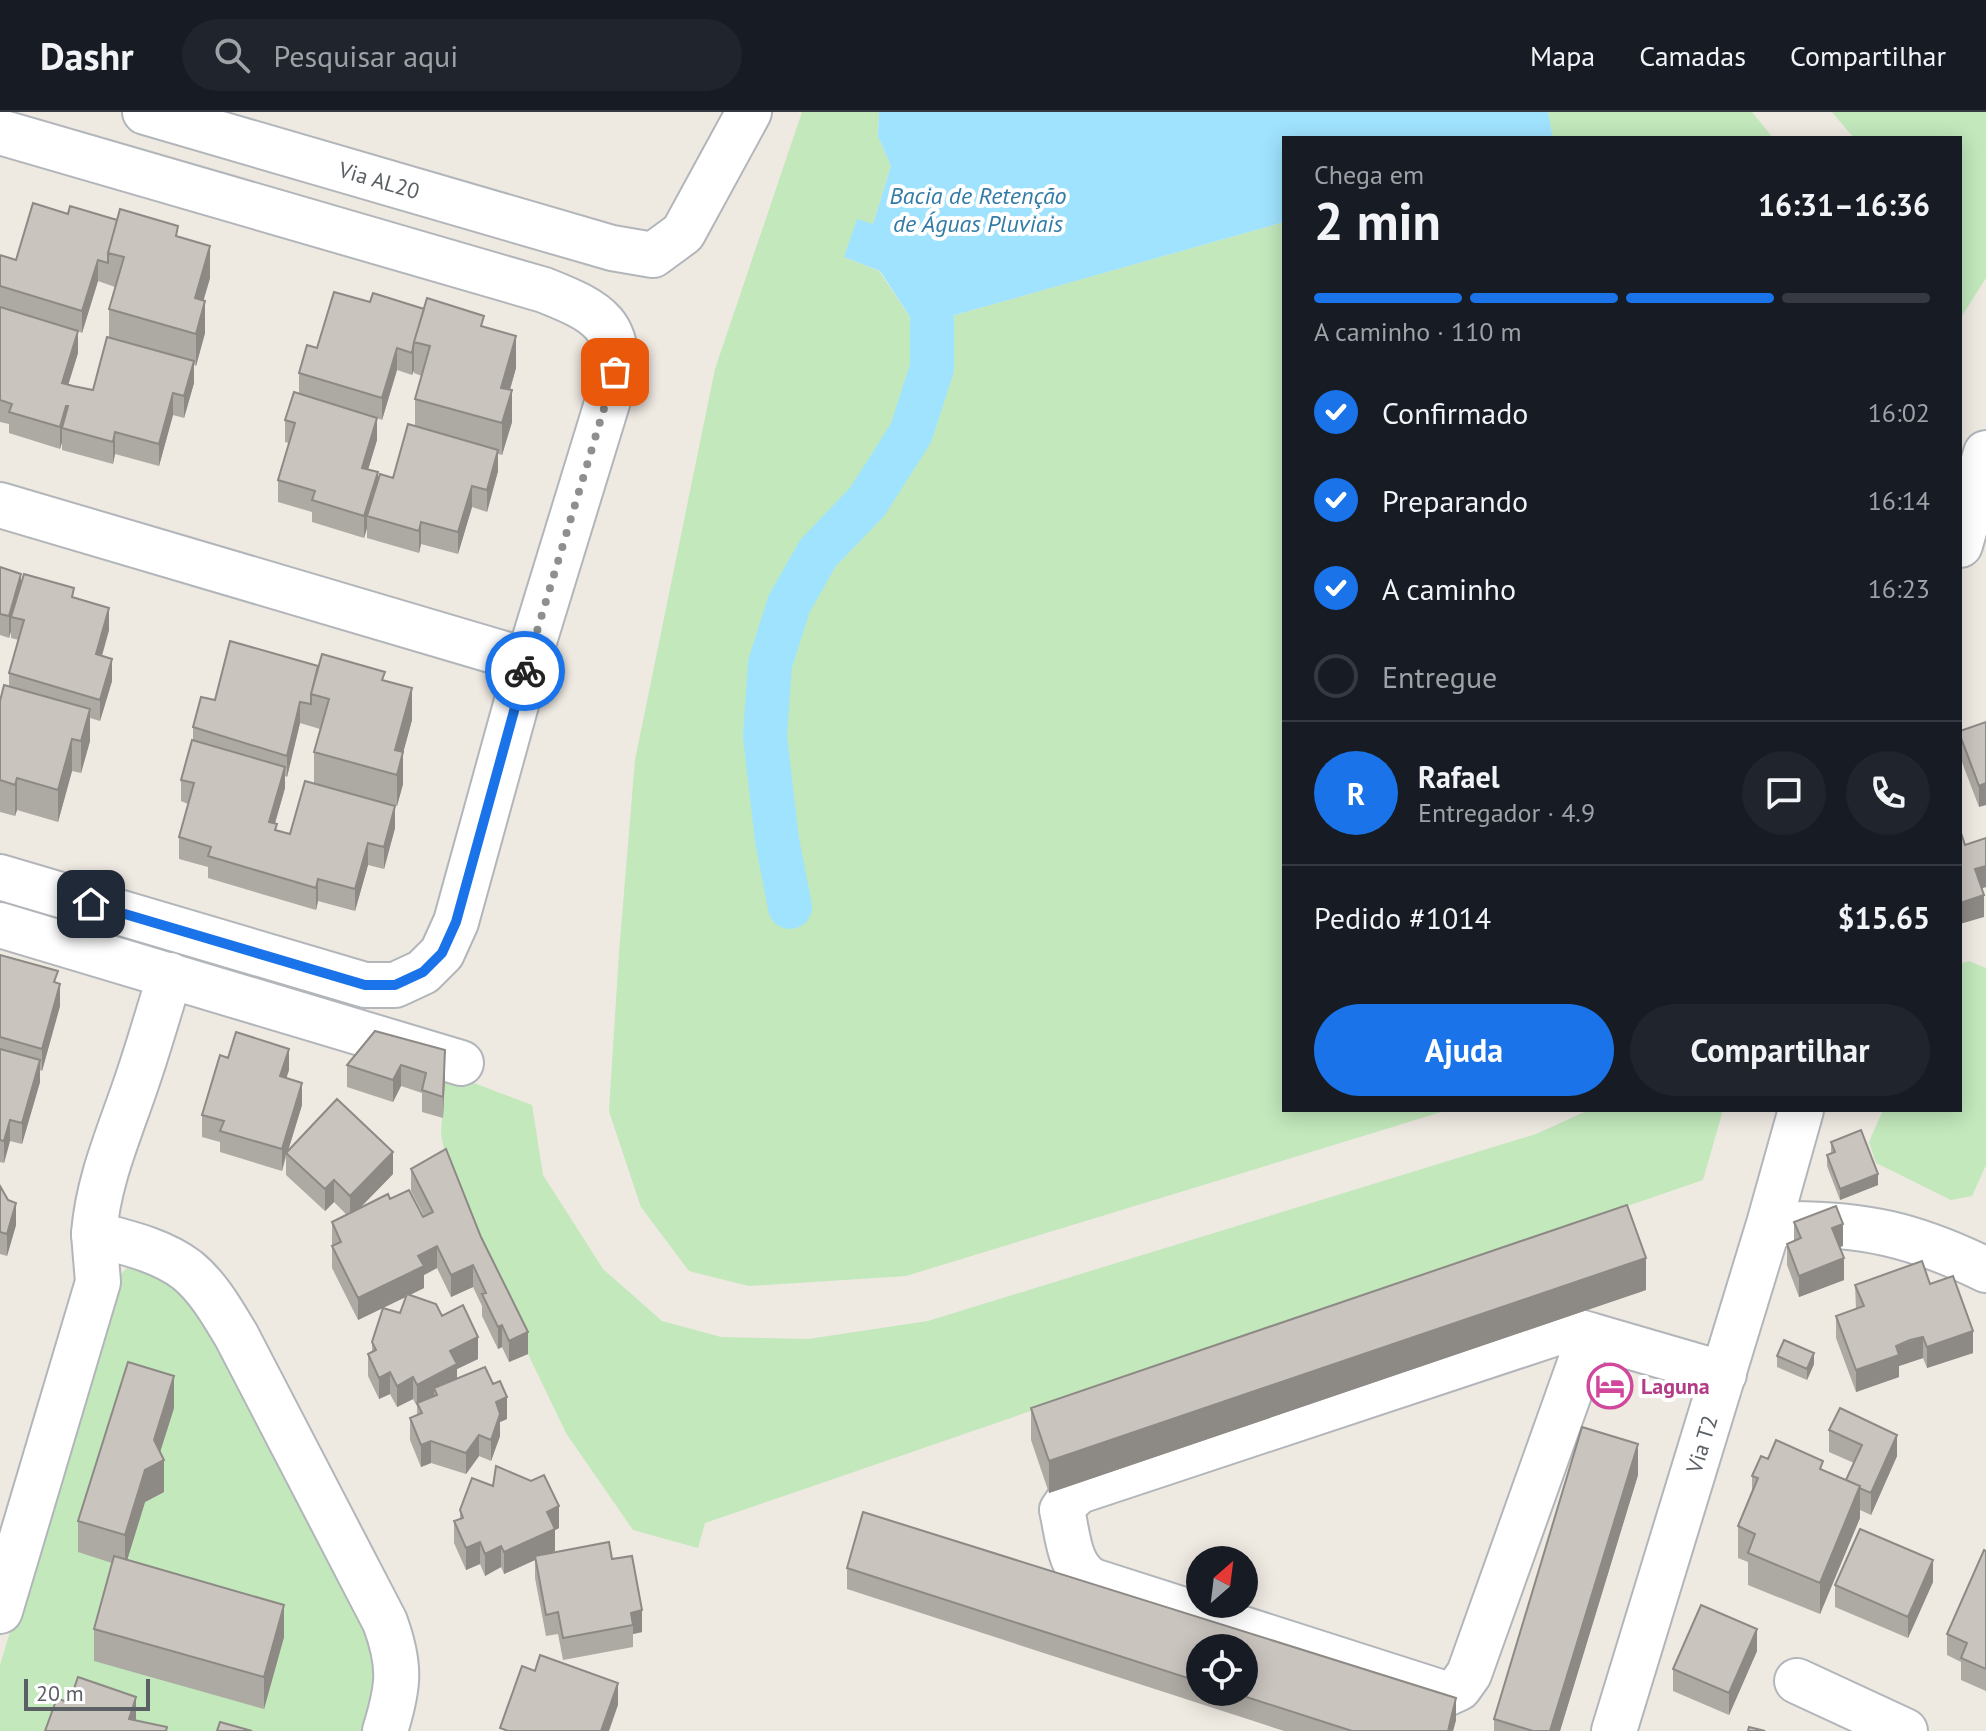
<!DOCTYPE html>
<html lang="pt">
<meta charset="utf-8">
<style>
:root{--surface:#171b24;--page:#20242c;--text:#f1f3f6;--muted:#9ea1a6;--line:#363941;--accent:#1a73e8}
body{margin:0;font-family:"PT Sans",sans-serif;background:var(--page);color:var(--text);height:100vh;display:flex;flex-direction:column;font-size:30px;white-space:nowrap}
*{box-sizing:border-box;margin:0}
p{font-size:26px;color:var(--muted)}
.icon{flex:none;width:44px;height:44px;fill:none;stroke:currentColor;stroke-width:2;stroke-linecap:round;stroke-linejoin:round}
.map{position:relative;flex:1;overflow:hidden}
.panel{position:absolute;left:1282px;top:24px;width:680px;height:976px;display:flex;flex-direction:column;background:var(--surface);border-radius:0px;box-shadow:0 4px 20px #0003}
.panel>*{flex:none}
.needle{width:52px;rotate:28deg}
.controls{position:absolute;left:1186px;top:1434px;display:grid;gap:16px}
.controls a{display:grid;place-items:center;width:72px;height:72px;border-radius:50%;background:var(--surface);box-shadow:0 4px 20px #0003;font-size:40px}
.scale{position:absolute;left:24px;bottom:20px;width:126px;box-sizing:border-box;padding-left:8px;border:4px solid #5a6064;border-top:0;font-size:22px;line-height:28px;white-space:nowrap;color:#5a6064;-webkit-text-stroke:6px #fff;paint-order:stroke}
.pin{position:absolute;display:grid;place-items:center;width:68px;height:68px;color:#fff;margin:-34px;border-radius:16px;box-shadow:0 4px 12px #0006}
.courier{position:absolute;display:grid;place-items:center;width:80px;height:80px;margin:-40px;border:6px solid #1a73e8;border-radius:50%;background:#fff;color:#222;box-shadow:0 2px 10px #0007}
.overview em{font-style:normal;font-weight:700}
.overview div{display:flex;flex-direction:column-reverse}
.overview{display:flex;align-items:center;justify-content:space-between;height:136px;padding:0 32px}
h1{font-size:52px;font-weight:700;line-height:60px}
.bar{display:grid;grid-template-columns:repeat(4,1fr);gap:12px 8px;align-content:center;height:96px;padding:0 32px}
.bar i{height:10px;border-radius:6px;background:var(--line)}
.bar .current{background:var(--accent)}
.bar p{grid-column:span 4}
.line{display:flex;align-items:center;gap:20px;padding:0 32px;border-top:2px solid var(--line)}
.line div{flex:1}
.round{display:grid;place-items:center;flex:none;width:84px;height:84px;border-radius:42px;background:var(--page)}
ol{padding:0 32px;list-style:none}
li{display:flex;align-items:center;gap:24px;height:88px}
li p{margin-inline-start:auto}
li .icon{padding:8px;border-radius:50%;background:var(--accent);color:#fff;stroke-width:4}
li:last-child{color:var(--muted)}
li i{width:44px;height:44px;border:4px solid var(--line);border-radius:50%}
.cta{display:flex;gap:16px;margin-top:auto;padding:16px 32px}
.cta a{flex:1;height:92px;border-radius:48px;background:var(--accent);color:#fff;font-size:32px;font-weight:700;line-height:92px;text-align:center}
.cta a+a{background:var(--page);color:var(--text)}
header{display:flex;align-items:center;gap:48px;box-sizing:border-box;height:112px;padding:0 40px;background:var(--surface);border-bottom:2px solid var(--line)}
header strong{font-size:38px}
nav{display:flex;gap:44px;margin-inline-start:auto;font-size:28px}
.search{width:560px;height:72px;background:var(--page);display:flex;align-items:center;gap:20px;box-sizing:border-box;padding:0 28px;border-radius:44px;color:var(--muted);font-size:30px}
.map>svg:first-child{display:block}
.green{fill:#c2e8bc}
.water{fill:#a0e3ff}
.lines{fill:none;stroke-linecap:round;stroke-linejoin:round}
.canal{stroke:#a0e3ff;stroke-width:44}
.minor-casing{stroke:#b2b6ba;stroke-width:48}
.minor{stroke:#fff;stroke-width:44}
.wall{fill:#ada9a3;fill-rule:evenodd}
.shaded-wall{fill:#8d8985}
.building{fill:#c9c4be;stroke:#8d8985;stroke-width:2}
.done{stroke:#8e9090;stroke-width:8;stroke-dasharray:0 14.4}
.route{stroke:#1a73e8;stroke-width:10}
.labels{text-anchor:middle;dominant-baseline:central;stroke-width:8;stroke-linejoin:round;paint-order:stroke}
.street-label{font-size:22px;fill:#5a6064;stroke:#fff}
.hotel-label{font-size:22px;font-weight:bold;fill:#b23c85;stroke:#fff;text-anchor:start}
.water-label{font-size:24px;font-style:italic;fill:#327ba6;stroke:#fff}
</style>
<header>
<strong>Dashr</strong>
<div class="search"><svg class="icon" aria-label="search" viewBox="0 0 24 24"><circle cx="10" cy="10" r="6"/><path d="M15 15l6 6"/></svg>Pesquisar aqui</div>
<nav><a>Mapa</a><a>Camadas</a><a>Compartilhar</a></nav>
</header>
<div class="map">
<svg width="1986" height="1619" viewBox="0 0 1986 1619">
<rect width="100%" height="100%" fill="#eee9e1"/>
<path class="green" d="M802 0H879L878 24 891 54 873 112 844 145 879 159 916 214 1284 110V998H1448L906 1164 749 1174 689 1159 641 1095 609 999 619 841 635 648 715 257Z
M1548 0H1752L1773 26H1553Z
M1832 0H1986V166L1960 207V26H1854Z
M1969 849 1986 856V1053L1972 1084 1951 1088 1876 1051 1869 1030 1883 998H1960V852Z
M445 960 532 993 543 1063 603 1157 662 1209 721 1225 808 1227 928 1209 1536 1022 1589 998H1723L1703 1068 705 1411 698 1436 633 1418 566 1321 468 1117 450 1068 441 1022Z
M130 1153 148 1154 207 1203 385 1553 371 1619H0V1553L113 1178 119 1164Z"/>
<path class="water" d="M879 0H1548L1553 26H1284V110L916 214 880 159 844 145 857 107 873 112 891 54 878 24Z"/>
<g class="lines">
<path class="canal" d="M790 795 777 728 765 624 770 552 789 492 818 441 867 390 911 321 932 256V209"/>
<g class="minor-casing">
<g id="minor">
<path id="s1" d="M145 0 612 136 653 143 683 121 749 0"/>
<path d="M0 20 544 178C597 199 626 213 612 275L528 549 456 810 442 841 423 860 395 873H365L0 765"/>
<path d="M0 393 528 549"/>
<path d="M1960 433 1986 341"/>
<path d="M0 813 461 951"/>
<path d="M1783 1112C1863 1111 1915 1123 1986 1158"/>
<path d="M94 1122C98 1068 120 1020 137 969 149 934 159 899 170 863"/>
<path d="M1590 1223 1572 1218 1559 1220 1079 1379 1069 1388 1062 1398C1068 1423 1068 1456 1093 1469L1446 1582 1459 1576 1469 1562 1590 1223 1724 1262"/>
<path d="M0 1499 98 1170 94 1122C124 1130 161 1138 187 1158 208 1175 222 1200 236 1223L385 1510C401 1554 399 1574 385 1619"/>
<path d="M1797 1569 1905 1619"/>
<path id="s2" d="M1614 1619 1769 1112 1801 998"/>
</g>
</g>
<use href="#minor" class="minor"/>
</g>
<path class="wall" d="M68 102 178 125 210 166 203 189 205 221 196 254 194 253V271L184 306 173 303 159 354 115 342 113 352 62 338V330L60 337 9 321V312L0 310V143L16 148ZM98 169 115 175 109 197V225L93 278 68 273 78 241V219L82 221Z
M370 190 484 215 516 256 510 278 512 310 502 343 498 342V359L487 400 472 395 458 442 421 432 419 441 367 426V416L364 426 312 410V400L278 390V368L289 331 285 330V308L299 282V261L317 236ZM397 258 412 263 414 258V261L422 264 415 287V314L393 366 378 369 368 357 377 328V306L382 308Z
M0 455 21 469 74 486 109 518 102 544 112 569 100 609 90 606V629L81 661 72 659 58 710 17 698 15 704 0 700V589L9 574V561L19 528 11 526V519L9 526 0 523Z
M318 554 385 569 412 608 403 641V672L397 694 337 678 395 716 384 757 368 753 355 799 318 789 316 798 208 766V755L179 747V725L188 692 181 689V668L193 628V615L215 588ZM300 611 320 617 314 640V671L290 722 277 719 275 711 285 676V664L287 665Z
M1986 610 1979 695 1960 645V619Z
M0 843 58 871 60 894 42 959 40 958V970L22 1032 10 1029 4 1051 0 1050Z
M375 919 445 960 443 1006 422 1000V981L401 974 393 990 347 975V953Z
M228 946 289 958 286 966 302 993 288 1039 393 1062 360 1096 390 1087 423 1105 424 1104 411 1079V1057L446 1037 528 1242 509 1250 502 1235 498 1237 482 1204V1194L473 1175 451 1185 437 1156 424 1163V1176L410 1183 442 1204 478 1247 457 1257V1266L507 1307 500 1310V1324L491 1349 479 1344 466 1362 431 1351 421 1355 410 1328V1306L417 1303V1294L413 1287 397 1295 390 1282 379 1287 368 1264V1242L372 1240V1230L400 1201 406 1185 358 1208 332 1156V1110L347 1103 334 1090 325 1099 286 1063V1045L282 1059 220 1040V1030L202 1025V1003Z
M1831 1030 1878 1073 1840 1088 1827 1054V1043L1831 1041Z
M0 1074 16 1113 7 1144 0 1142Z
M1794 1110 1843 1134 1840 1135 1844 1168 1799 1185 1787 1153V1132L1794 1129Z
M1930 1172 1973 1241 1927 1256 1923 1246 1899 1254V1265L1856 1280 1836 1226V1204L1856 1197 1855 1173Z
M1646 1178 1049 1381 1031 1328V1296Z
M1777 1244 1814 1252 1807 1268 1777 1255Z
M174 1296 160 1340 164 1380 145 1390 127 1448 284 1525 264 1597 94 1549V1517L112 1451 78 1440V1409Z
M1829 1318 1897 1344 1871 1403 1860 1398V1406L1820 1502 1748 1473V1450L1738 1446V1414L1752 1378V1364L1768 1347 1823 1359 1846 1368 1854 1351 1829 1340Z
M1638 1363 1560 1619H1494V1607Z
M460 1398 559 1416 555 1418V1439L548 1442 612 1447 642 1520 633 1522V1535L563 1548 558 1522 546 1524 535 1466V1448L504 1462 501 1455 485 1464 480 1452 466 1458 454 1431V1409L460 1407Z
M863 1400 1456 1586V1608L1453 1619H1284L847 1477V1456ZM1200 1536H1244V1580H1200Z
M1986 1439V1579L1961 1568V1550L1947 1543V1522Z
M1933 1470 1908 1526 1835 1495V1473Z
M1757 1539 1729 1603 1673 1579V1557Z"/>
<path class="shaded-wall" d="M210 134V166L195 218V186Z
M98 148V169L82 221V199Z
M205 189V221L196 254V222Z
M78 219V241L62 293V271Z
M516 224V256L501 308V276Z
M397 236V258L382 308V286Z
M414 236V258L412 263V241Z
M194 249V271L184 306V284Z
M512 278V310L502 343V311Z
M173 281V303L159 354V332Z
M66 294V316H62V330L60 337V315Z
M377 306V328L362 378V356Z
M115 320V342L113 352V330Z
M498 338V359L487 400V378Z
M378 360V382L367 404V416L364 426V404Z
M472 374V395L458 442V420Z
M421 410V432L419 441V419Z
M21 462V483L11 505V519L9 526V504Z
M109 496V518L96 564V542Z
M112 547V569L100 609V588Z
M412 576V608L403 641V672L397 694V663L395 638Z
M300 590V611L287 665V644Z
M90 597V629L81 661V629Z
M72 627V659L58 710V678Z
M285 655V676L269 732V710Z
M17 666V698L15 704V673Z
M1986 671V693L1979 695V674Z
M395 694V716L384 757V735Z
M368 731V753L355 799V777Z
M1986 754V775L1975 779V757Z
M318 767V789L316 798V776Z
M1984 783V805L1960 812V791Z
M60 872V894L42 959V937Z
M289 937V958L280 986V964Z
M445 938V960L443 1006V985Z
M40 948V970L22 1032V1011Z
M401 953V974L393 990V968Z
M302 971V993L287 1042 286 1041 282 1059V1037Z
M10 1008V1029L4 1051V1029Z
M393 1040V1062L350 1106V1084Z
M1878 1062V1073L1840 1088V1077Z
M334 1068V1090L325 1099V1077Z
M16 1091V1113L7 1144V1122Z
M1843 1112V1134L1832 1138V1116Z
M437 1134V1156L424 1163V1176L358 1208V1186L418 1144Z
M1646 1146V1178L1049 1381V1349Z
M1844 1146V1168L1799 1185V1164Z
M473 1153V1175L451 1185V1163Z
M502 1213V1235L498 1237V1215Z
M1973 1219V1241L1927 1256V1235Z
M528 1220V1242L509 1250V1229Z
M478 1225V1247L457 1257V1274L434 1276V1286L417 1291V1295V1273L450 1239Z
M1923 1225V1246L1899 1254V1265L1856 1280V1258L1896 1234Z
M1814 1241V1252L1807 1268V1257Z
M390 1260V1282L379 1287V1266Z
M174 1264V1296L156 1353 164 1348V1380L145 1390 125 1455V1423Z
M413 1265V1287L397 1295V1274Z
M507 1285V1307L500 1310V1324L491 1349V1328L496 1290Z
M479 1323V1344L466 1362V1341Z
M1897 1323V1344L1871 1403V1381Z
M431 1329V1351L421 1355V1333Z
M1638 1332V1363L1560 1619H1550Z
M1860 1374V1406L1820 1502V1471Z
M559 1394V1416L555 1418V1439L504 1462V1440L547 1400Z
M480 1430V1452L466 1458V1436Z
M501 1434V1455L485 1464V1442Z
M1933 1448V1470L1908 1526V1505Z
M284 1493V1525L264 1597V1565Z
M642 1498V1520L633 1522V1513L631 1501Z
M1757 1517V1539L1729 1603V1581Z
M618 1571V1593L609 1619H601Z
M136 1585V1607L132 1619 129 1607Z
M1456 1586V1608L1453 1619H1448Z"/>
<path class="building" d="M33 91 68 102 70 94 117 108 108 141V151L98 148 82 199 0 174V143L16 148Z
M120 97 178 114 176 124 210 134 195 186 205 189 196 222 109 197 124 145 108 141Z
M334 180 370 190 373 181 424 197 414 230 412 241 397 236 382 286 299 261 307 233 317 236Z
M427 186 484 204 481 214 516 224 501 276 512 278 502 311 415 287 430 234 414 230Z
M0 195 78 219 62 271 73 274 93 278 107 225 194 249 184 284 173 281 159 332 115 320 113 330 62 316 68 294H66L60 315 9 300 12 292 0 288Z
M294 280 377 306 362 356 378 360 364 404 312 388 315 379 278 368 295 311 285 308Z
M408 312 498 338 487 378 472 374 458 420 421 410 419 419 367 404 380 362 393 366Z
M0 455 21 462 9 504 0 502Z
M24 462 74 476 72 485 109 496 96 542 112 547 100 588 9 561 24 508 11 505Z
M230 529 318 554 311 582V592L300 590 287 644 193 615 201 585 215 588Z
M322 542 385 560 382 568 412 576 395 638 403 640 397 663 314 640 329 587 311 582Z
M4 573 90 597 81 629 72 627 58 678 17 666 15 673 0 668V589Z
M1986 610V671L1979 674 1960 623V619Z
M192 628 285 655 269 710 277 712 275 718 290 722 305 669 395 694 384 735 368 731 355 777 318 767 316 776 208 744 211 735 179 725 194 671 181 668Z
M1960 718 1965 733 1986 726V754L1975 757 1984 783 1960 791Z
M0 843 58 859 54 870 60 872 42 937 0 925Z
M375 919 445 938 443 985 422 978 426 961 401 953 393 968 347 953Z
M236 920 289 937 280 964 302 971 282 1037 220 1019 224 1009 202 1003 220 943 228 946Z
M0 937 40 948 22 1011 10 1008 4 1029 0 1028Z
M337 987 393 1040 350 1084 334 1068 325 1077 286 1041Z
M1861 1018 1878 1062 1840 1077 1827 1043 1835 1040 1831 1030Z
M446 1037 481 1125 528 1220 509 1229 502 1213 498 1215 482 1182 486 1181 473 1153 451 1163 437 1134 418 1144 424 1154 358 1186 332 1134 341 1130 332 1110 388 1082 390 1087 409 1078 423 1105 433 1100 411 1057Z
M0 1074 8 1088 16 1091 7 1122 0 1120Z
M1627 1093 1646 1146 1049 1349 1031 1296Z
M1836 1094 1843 1112 1832 1116 1844 1146 1799 1164 1787 1132 1801 1126 1794 1110Z
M1922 1149 1930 1172 1953 1164 1973 1219 1927 1235 1923 1225 1910 1228 1896 1234 1899 1243 1856 1258 1836 1204 1864 1194 1855 1173Z
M407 1182 436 1192 442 1204 463 1193 478 1225 450 1239 457 1252 417 1273 413 1265 397 1274 390 1260 379 1266 368 1242 376 1238 372 1230 383 1196 400 1201Z
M1784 1228 1814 1241 1807 1257 1777 1244Z
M128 1250 174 1264 154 1328 164 1348 145 1358 125 1423 78 1409Z
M485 1255 493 1272 500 1269 507 1285 496 1290 500 1302 491 1328 479 1323 466 1341 431 1329 421 1333 410 1306 422 1301 417 1291 437 1283 434 1276Z
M1840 1296 1897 1323 1871 1381 1859 1376 1860 1374 1846 1368 1862 1333 1829 1318Z
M1582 1315 1638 1332 1550 1619H1533L1494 1607Z
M1776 1328 1823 1349 1820 1357 1860 1374 1820 1471 1748 1441 1755 1422 1738 1414 1758 1366 1752 1364 1761 1344 1768 1347Z
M496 1354 531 1369 544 1363 559 1394 547 1400 555 1417 504 1440 501 1434 485 1442 480 1430 466 1436 454 1409 463 1406 460 1398 472 1366 493 1374Z
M863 1400 1456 1586 1448 1619H1352L1231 1580H1244V1536H1200V1570L847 1456Z
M1860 1417 1933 1448 1908 1505 1835 1473Z
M609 1430 612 1447 632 1444 642 1498 631 1501 633 1513 563 1526 558 1500 546 1503 535 1444Z
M1984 1438 1986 1439V1557L1961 1546 1967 1531 1947 1522Z
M114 1444 284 1493 264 1565 94 1517Z
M1701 1493 1757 1517 1729 1581 1673 1557Z
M540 1543 618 1571 601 1619H508L500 1616 522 1554 535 1559Z
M78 1565 136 1585 129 1607 167 1615 166 1619H45L57 1586 69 1591Z
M220 1610 252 1619H217Z
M1749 1615 1765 1619H1748Z"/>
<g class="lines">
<path class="done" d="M525 559 615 260"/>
<path class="route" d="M91 792 365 873H395L423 860 442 841 456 810 525 559"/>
</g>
<defs>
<g id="hotel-ring" transform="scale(2.3)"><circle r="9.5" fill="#fff" stroke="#d1479c" stroke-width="1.5"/><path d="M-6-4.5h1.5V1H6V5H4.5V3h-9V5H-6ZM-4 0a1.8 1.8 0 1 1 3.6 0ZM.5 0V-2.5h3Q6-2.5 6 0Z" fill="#d1479c"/></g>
</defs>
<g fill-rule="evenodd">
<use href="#hotel-ring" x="1610" y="1274"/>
</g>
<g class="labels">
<g class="street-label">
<text stroke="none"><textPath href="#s1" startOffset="244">Via AL20</textPath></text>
<text stroke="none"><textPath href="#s2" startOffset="300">Via T2</textPath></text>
</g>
<g class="hotel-label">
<text x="1641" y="1274">Laguna</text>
</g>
<g class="water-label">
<text x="978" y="83">Bacia de Retenção<tspan x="978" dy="28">de Águas Pluviais</tspan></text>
</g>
</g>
</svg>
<div class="controls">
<a><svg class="needle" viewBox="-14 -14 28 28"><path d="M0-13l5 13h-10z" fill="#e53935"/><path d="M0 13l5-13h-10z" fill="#9ea1a6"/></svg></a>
<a><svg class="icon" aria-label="locate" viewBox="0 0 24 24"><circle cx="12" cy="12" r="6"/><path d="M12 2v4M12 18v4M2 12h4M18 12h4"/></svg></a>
</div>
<div class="scale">20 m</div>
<div class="pin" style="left:615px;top:260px;background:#ea580c"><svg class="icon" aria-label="bag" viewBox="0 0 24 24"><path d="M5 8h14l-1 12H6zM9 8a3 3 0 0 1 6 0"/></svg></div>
<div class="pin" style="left:91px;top:792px;background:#1f2937"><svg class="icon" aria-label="home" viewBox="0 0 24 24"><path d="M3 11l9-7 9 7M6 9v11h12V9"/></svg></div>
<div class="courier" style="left:525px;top:559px"><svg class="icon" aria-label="bike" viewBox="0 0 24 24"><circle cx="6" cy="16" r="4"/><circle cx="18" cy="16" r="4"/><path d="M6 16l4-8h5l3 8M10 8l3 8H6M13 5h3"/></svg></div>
<section class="panel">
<div class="overview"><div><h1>2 min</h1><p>Chega em</p></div><em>16:31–16:36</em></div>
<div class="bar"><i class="current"></i><i class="current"></i><i class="current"></i><i></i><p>A caminho · 110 m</p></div>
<ol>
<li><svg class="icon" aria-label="check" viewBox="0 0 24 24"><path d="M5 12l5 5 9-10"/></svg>Confirmado<p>16:02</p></li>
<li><svg class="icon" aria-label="check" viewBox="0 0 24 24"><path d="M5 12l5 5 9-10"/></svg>Preparando<p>16:14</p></li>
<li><svg class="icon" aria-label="check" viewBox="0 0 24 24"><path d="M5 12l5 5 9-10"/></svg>A caminho<p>16:23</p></li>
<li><i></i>Entregue</li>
</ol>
<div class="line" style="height:144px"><b class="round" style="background:var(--accent);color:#fff">R</b><div><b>Rafael</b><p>Entregador · 4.9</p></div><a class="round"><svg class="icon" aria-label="chat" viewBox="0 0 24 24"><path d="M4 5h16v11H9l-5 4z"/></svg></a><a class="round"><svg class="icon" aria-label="phone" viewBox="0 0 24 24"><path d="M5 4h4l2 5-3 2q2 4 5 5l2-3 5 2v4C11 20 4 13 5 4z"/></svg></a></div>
<div class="line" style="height:104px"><div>Pedido #1014</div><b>$15.65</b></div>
<div class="cta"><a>Ajuda</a><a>Compartilhar</a></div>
</section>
</div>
